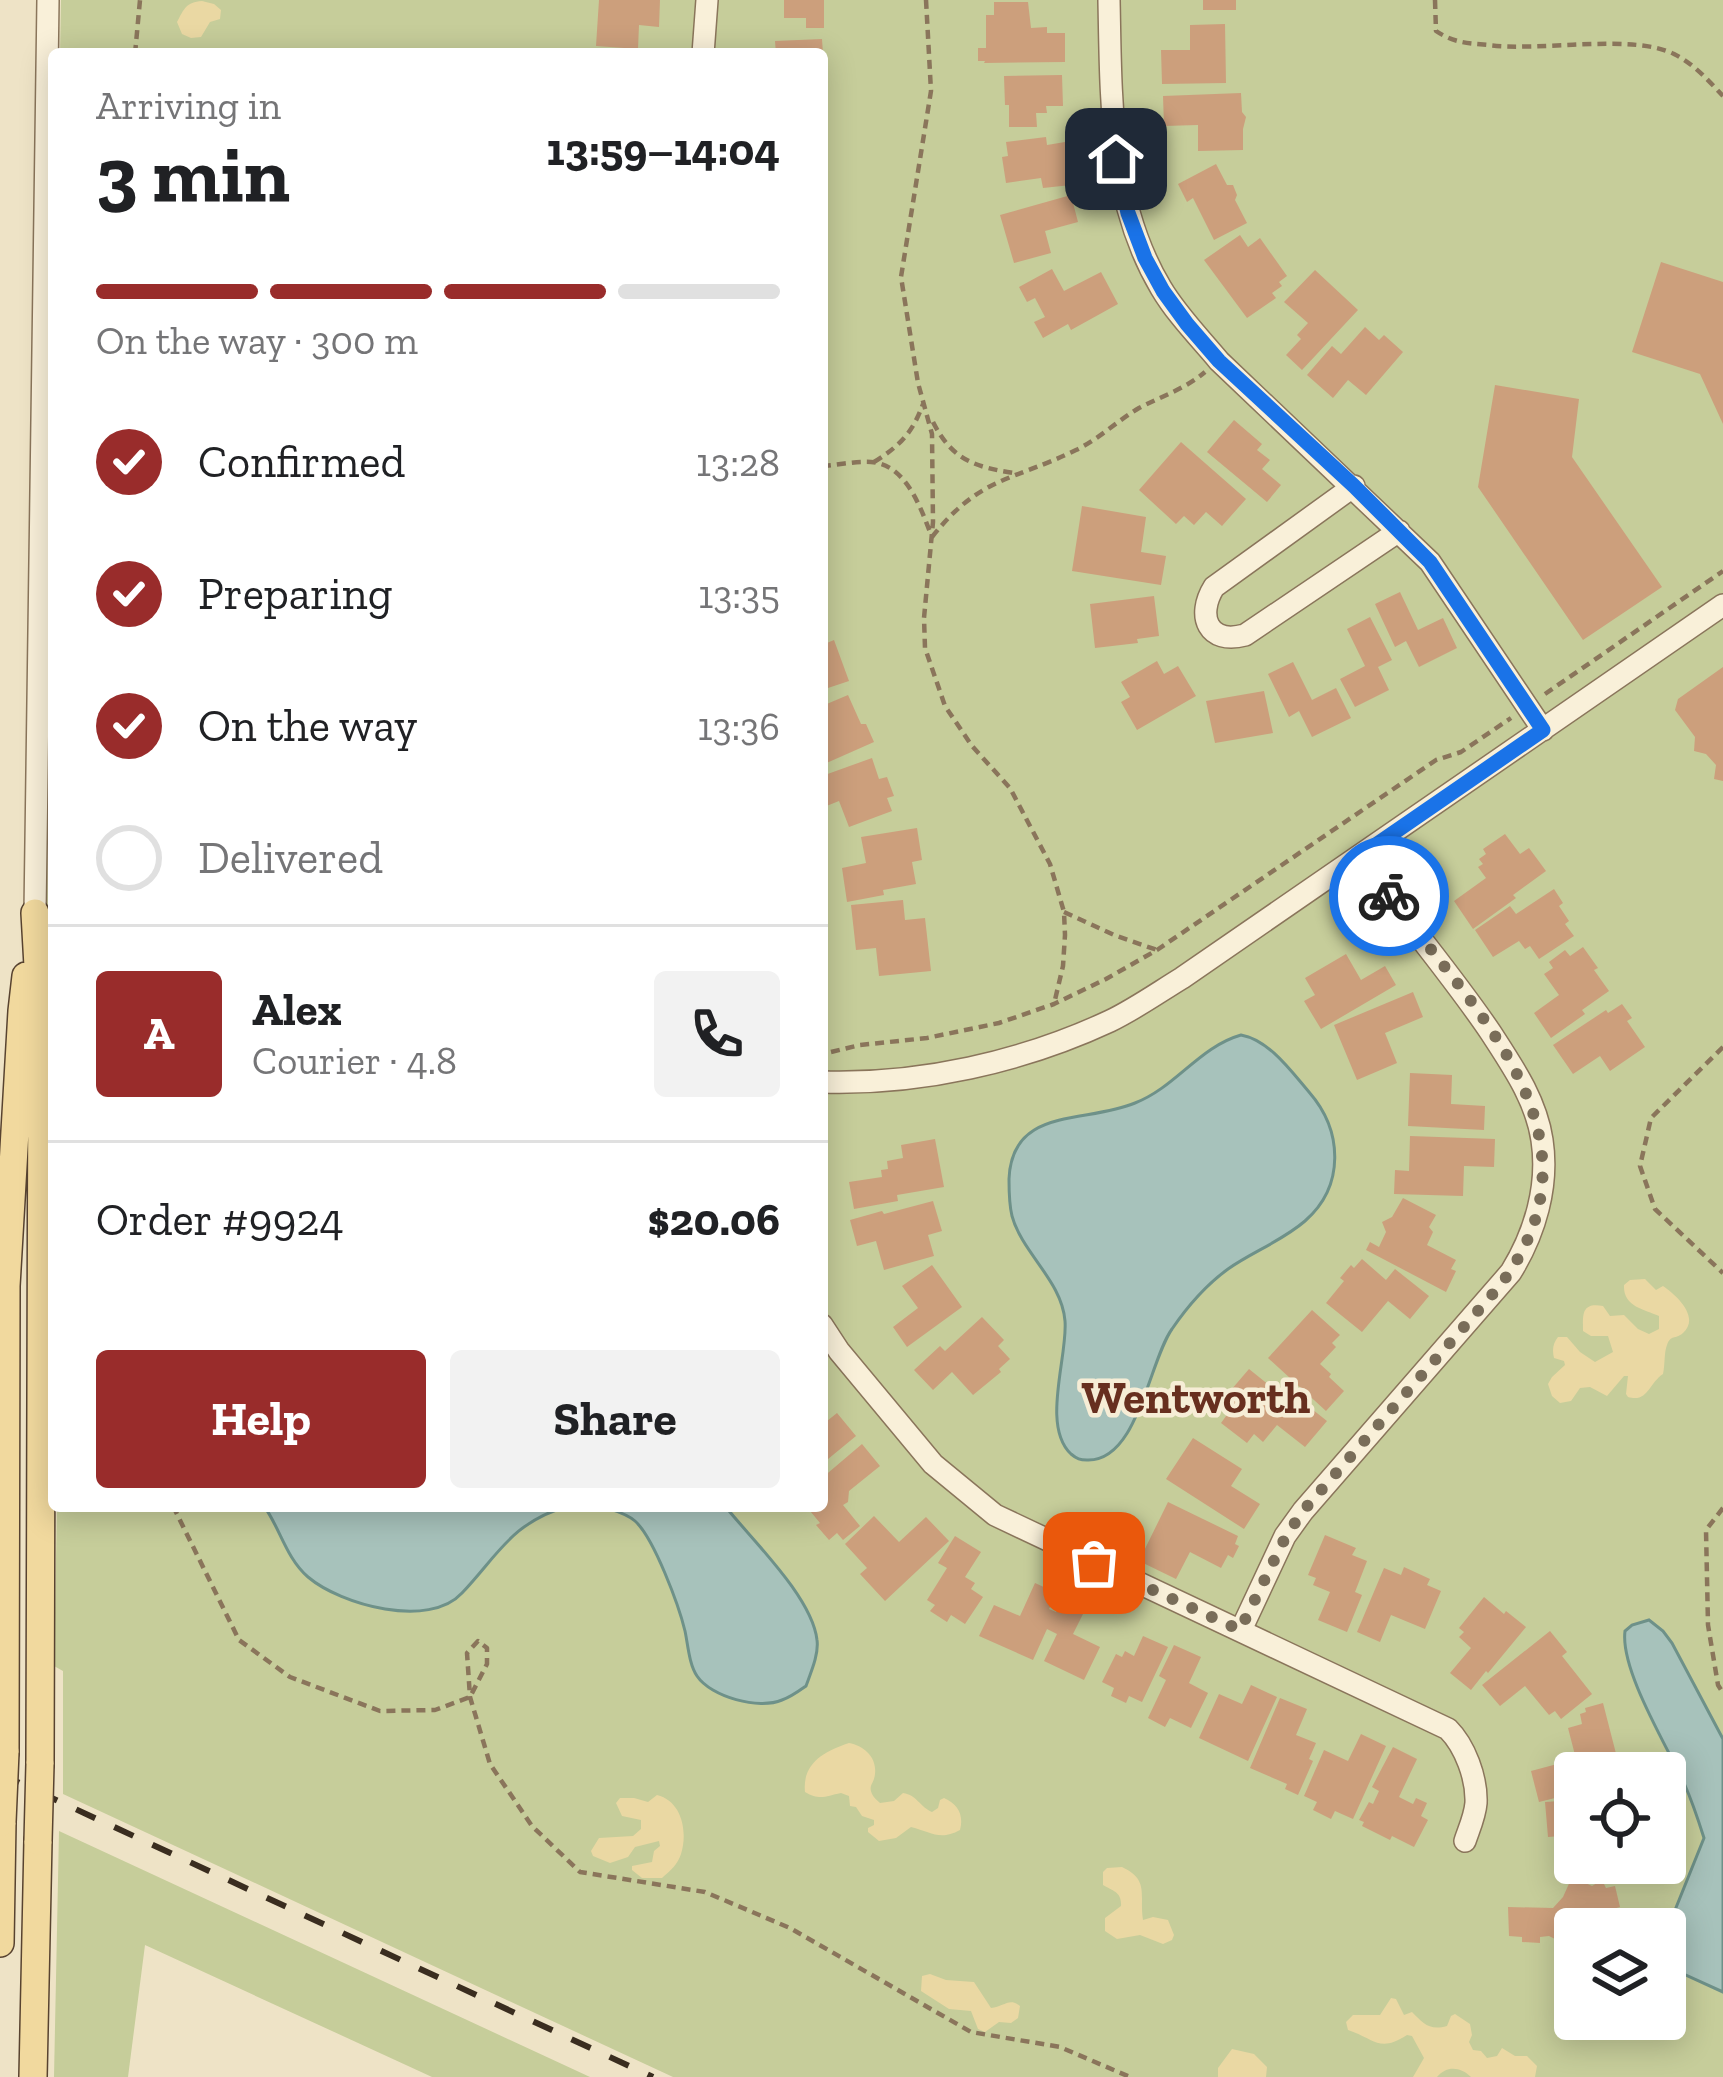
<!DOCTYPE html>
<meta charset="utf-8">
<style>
:root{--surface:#fff;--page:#f2f2f2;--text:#202124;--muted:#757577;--line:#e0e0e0;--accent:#992c2b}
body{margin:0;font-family:"Zilla Slab",serif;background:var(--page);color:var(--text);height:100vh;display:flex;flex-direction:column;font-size:45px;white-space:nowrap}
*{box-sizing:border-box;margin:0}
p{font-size:39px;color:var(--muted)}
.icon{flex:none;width:66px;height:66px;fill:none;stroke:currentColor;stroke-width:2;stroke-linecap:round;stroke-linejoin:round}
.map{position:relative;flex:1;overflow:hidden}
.sheet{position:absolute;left:48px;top:48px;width:780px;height:1464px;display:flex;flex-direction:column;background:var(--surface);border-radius:12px;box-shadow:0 6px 30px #0003}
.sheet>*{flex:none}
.fabs{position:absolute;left:1554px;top:1752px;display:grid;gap:24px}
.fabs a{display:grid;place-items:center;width:132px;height:132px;border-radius:12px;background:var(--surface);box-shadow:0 6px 30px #0003;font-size:60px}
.pin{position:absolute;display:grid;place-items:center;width:102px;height:102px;color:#fff;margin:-51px;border-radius:24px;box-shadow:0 6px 18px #0006}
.courier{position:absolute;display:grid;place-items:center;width:120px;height:120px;margin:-60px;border:9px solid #1a73e8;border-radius:50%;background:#fff;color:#222;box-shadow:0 3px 15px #0007}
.overview em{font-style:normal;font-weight:700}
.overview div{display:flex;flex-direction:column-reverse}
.overview{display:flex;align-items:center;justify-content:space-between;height:204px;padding:0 48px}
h1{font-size:78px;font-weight:700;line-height:90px}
.bar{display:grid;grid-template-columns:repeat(4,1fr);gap:18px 12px;align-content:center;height:144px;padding:0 48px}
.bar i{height:15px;border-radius:9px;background:var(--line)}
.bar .selected{background:var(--accent)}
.bar p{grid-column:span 4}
.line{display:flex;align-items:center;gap:30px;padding:0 48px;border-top:3px solid var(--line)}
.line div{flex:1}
.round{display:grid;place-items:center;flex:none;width:126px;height:126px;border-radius:12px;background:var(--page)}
ol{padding:0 48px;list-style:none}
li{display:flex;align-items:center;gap:36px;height:132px}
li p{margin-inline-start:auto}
li .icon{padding:12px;border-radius:50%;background:var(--accent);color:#fff;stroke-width:4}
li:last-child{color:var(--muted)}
li i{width:66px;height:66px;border:6px solid var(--line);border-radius:50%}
.cta{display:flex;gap:24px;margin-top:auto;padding:24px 48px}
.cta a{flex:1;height:138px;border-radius:12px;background:var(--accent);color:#fff;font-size:48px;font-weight:700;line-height:138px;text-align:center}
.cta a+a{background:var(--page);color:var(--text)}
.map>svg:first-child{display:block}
.green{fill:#c6cd9a;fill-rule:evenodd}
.sand{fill:#ead8a3}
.water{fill:#a7c2bb;stroke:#6e9189;stroke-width:3}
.building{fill:#cc9f7c}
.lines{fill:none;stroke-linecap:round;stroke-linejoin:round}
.minor-casing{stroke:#8a755b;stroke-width:24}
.major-casing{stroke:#584330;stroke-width:30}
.path{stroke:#8a755b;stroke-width:4.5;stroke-dasharray:9 6;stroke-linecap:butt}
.minor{stroke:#f9f0d9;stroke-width:21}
.major{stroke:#f1d99e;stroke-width:27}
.rail{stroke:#3a2d1f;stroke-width:6;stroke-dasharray:21 21;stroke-linecap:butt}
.major-bridge-casing{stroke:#584330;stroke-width:30;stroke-linecap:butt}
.major-bridge{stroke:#f1d99e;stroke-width:27}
.done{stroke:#796d59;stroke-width:12;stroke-dasharray:0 21.6}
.route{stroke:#1a73e8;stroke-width:15}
.labels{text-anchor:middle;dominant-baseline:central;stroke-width:9;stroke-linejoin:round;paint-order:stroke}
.neighbourhood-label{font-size:45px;font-weight:bold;fill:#672f1f;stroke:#f6edd6}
</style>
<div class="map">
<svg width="1723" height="2077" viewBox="0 0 1723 2077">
<rect width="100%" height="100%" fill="#eee3c6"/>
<path class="green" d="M61 0H1723V2077H673L63 1794V1671L54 1666 57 1506H822V54H60ZM1575 1773H1665V1863H1575ZM1575 1929H1665V2019H1575Z
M54 457V978L49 965 47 912Z
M59 1831 590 2077H432L145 1945 128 2077H54Z"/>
<path class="sand" d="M202 1 214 4 221 10 220 19 210 22 201 37 191 38 182 34 177 22C184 9 186 2 202 1Z
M1630 1280 1645 1279 1656 1290 1663 1286C1675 1294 1701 1317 1683 1333 1675 1340 1671 1334 1667 1345 1664 1352 1665 1366 1663 1374 1649 1383 1648 1403 1628 1397L1626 1394 1628 1376H1624L1607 1396 1590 1387 1580 1388 1571 1401 1560 1403 1552 1396 1548 1384 1552 1377 1565 1365 1564 1361 1554 1358C1552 1350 1553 1343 1558 1337H1567L1580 1352 1595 1362 1613 1352 1608 1336H1591L1583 1331C1583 1315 1581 1302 1603 1306L1610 1316 1624 1315 1638 1329 1649 1334 1659 1329V1316C1644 1309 1623 1307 1624 1285Z
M849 1743C864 1746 877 1757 875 1774 874 1784 868 1785 872 1794 874 1798 877 1800 880 1803L894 1801 903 1793C917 1795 920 1807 932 1812L938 1808 940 1800 944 1798C958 1804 964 1815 960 1830 940 1841 931 1832 911 1827L896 1838 879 1841 868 1832V1828L874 1825V1820L862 1816 856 1807 850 1806 849 1796 841 1793C826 1796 820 1801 805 1792 802 1763 825 1751 849 1743Z
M657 1795C682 1801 688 1832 681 1854 678 1864 670 1871 662 1878H642L632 1870V1866L652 1862 654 1851 660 1846 659 1841 635 1847 628 1857 610 1863 593 1856 591 1851 599 1838 633 1836 641 1829V1820L622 1816 616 1803 620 1798H634L648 1802Z
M1122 1867C1150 1880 1139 1895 1143 1920L1153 1917 1168 1920 1174 1935 1172 1940 1163 1944 1140 1935 1117 1939 1105 1931V1918L1121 1906C1122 1892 1113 1891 1103 1885V1872L1107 1868Z
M930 1974 946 1980 974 1982 991 2008C1004 2007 1009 1997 1020 2006L1018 2018 1011 2023 999 2022 985 2032 978 2029 971 2011 949 2009 921 1991 922 1976Z
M1391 1998 1396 1999 1404 2015 1412 2012C1423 2023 1429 2031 1447 2026L1451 2016 1455 2014 1470 2024 1472 2035 1469 2042 1473 2050 1481 2051 1487 2058 1497 2056 1502 2048 1515 2056H1527L1537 2066 1535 2077H1471C1461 2067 1447 2065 1437 2077H1413L1424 2058 1412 2036 1407 2035C1379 2053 1375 2039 1348 2030L1346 2022 1353 2015H1380Z
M1232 2049 1254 2054 1267 2067 1266 2077H1218V2068Z"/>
<path class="water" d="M1241 1035C1269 1040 1291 1071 1309 1092 1343 1131 1345 1186 1305 1221 1282 1241 1252 1252 1228 1269 1206 1285 1187 1307 1172 1329 1149 1361 1138 1462 1087 1460 1080 1460 1077 1459 1071 1454 1041 1426 1068 1356 1065 1321 1062 1281 1022 1253 1012 1216 1009 1204 1009 1191 1009 1179 1012 1106 1085 1124 1135 1103 1176 1087 1199 1047 1241 1035Z
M264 1506H568C511 1523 499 1554 462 1593 429 1629 341 1605 308 1577 286 1558 280 1528 264 1506Z
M601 1506H725C752 1540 812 1597 817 1640 819 1654 811 1672 806 1686 799 1691 791 1697 782 1700 759 1710 711 1697 697 1676 689 1664 688 1645 685 1631 679 1606 654 1538 635 1521 626 1513 612 1510 601 1506Z
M1649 1620 1663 1631 1672 1643 1723 1739V1992L1677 1971 1665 1960 1667 1930 1704 1838C1698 1819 1692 1801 1684 1783 1667 1746 1620 1670 1625 1631L1632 1625Z"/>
<path class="building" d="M599 0H660L659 27 639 25 638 49 596 46Z
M784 0H824V28H806V18H784Z
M1203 0H1236V10H1203Z
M994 2H1028L1031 28 1047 27V33H1065V62L984 63 985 61H978V48H986V15H994Z
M1225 24 1226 83 1162 84 1161 50H1190V25Z
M822 39 823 54H776L775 41Z
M1062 75 1063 106H1046L1047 113H1036L1037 127H1009V105H1005L1004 76Z
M1241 93 1242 112 1246 117 1243 129V150L1198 151V125L1164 126 1163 96Z
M1046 137 1047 145 1065 142 1071 185 1043 188 1041 178 1006 183 1002 157 1008 156 1006 142Z
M1216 164 1227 185H1233L1237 195 1235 200 1247 223 1214 240 1193 198 1187 202 1178 184Z
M1071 195 1078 222 1045 231 1051 253 1014 263 1000 215Z
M1240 235 1248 247 1260 238 1287 276 1279 282 1282 286 1272 293 1276 298 1247 318 1204 260Z
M1661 262 1723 282V424L1700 374 1632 352Z
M1052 269 1064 291 1101 272 1118 304 1071 330 1068 324 1043 338 1034 322 1045 317 1035 298 1027 302 1019 287Z
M1315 270 1358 310 1302 370 1286 355 1301 339 1297 335 1308 323 1284 302Z
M1365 327 1379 340 1384 335 1403 352 1366 395 1348 380 1333 398 1307 375 1332 346 1341 354Z
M1495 385 1579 399 1572 457 1662 587 1583 640 1478 487Z
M1234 420 1262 444 1257 450 1270 460 1262 469 1281 485 1267 502 1207 452Z
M1181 442 1246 499 1222 526 1206 512 1194 525 1184 516 1176 524 1139 490Z
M1082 506 1146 517 1141 552 1166 556 1161 585 1072 571Z
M1400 592 1418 630 1443 618 1457 648 1419 667 1406 641 1395 647 1375 604Z
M1154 596 1159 636 1137 639 1138 643 1095 648 1090 604Z
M1370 617 1392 660 1378 667 1389 690 1355 707 1340 679 1365 666 1347 629Z
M834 640 849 681 822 690V645Z
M1157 661 1164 674 1178 666 1196 696 1137 730 1121 702 1130 697 1121 682Z
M1293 662 1312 700 1336 688 1351 718 1312 737 1299 711 1289 717 1268 674Z
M1723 667V781L1714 779 1716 765 1706 754 1694 751 1695 737 1675 710 1678 699Z
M1264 691 1273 733 1215 743 1206 701Z
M848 695 861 724H866L874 742 822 765V706Z
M872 758 879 779 887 777 894 796 887 798 892 811 849 827 839 801 824 807 822 776Z
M917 828 922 860 912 862 916 884 883 890 884 895 847 902 842 868 866 863 861 837Z
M1505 834 1520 854 1529 848 1546 871 1513 895 1516 898 1473 929 1454 901 1486 878 1478 867 1483 864 1479 859 1486 854 1483 849Z
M1554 889 1563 903 1559 906 1569 921 1565 924 1574 936 1539 959 1530 946 1525 949 1519 941 1493 957 1475 930 1510 906 1516 914Z
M903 900 905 920 925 918 931 971 879 976 876 948 856 950 851 905Z
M1583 947 1598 968 1594 970 1609 991 1582 1010 1585 1014 1551 1038 1534 1013 1559 995 1544 974 1553 968 1549 962 1565 950 1570 956Z
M1346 954 1361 980 1385 966 1396 985 1321 1029 1304 1001 1315 995 1305 978Z
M1413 992 1423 1017 1385 1033 1397 1063 1357 1080 1334 1025Z
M1622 1004 1632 1018 1627 1021 1645 1047 1610 1071 1600 1056 1573 1074 1553 1045 1606 1010 1608 1013Z
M1410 1073 1452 1075 1451 1104 1485 1106 1484 1130 1408 1126Z
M1410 1136 1495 1139 1494 1167 1464 1166 1463 1196 1394 1194 1395 1170 1409 1171Z
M935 1139 944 1187 897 1195 898 1201 854 1209 849 1182 882 1177 881 1170 888 1169 887 1161 903 1158 901 1145Z
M1403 1198 1436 1215 1429 1227 1433 1232 1427 1245 1456 1260 1451 1269 1456 1271 1446 1292 1366 1250 1370 1242 1379 1247 1386 1232 1382 1222 1392 1217Z
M933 1201 942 1231 928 1235 934 1256 884 1270 876 1241 857 1246 850 1220 882 1211 884 1214Z
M1362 1259 1386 1280 1395 1269 1429 1296 1410 1319 1388 1301 1362 1332 1326 1303 1344 1281 1340 1278 1351 1265 1354 1268Z
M932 1265 962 1307 907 1347 893 1327 918 1308 902 1286Z
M1312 1310 1340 1335 1332 1343 1336 1347 1320 1364 1331 1374 1329 1377 1344 1391 1326 1411 1268 1358Z
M982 1317 1004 1340 998 1346 1010 1359 999 1369 1001 1372 973 1395 952 1372 933 1390 914 1370 940 1346 945 1351Z
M1249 1369 1279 1393 1284 1387 1327 1421 1305 1447 1277 1425 1263 1442 1254 1434 1247 1443 1221 1423 1229 1412 1219 1404Z
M837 1413 856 1436 822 1464V1425Z
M1193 1438 1242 1469 1231 1486 1260 1504 1244 1529 1166 1479Z
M862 1444 880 1466 849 1491 848 1502 843 1505 860 1526 843 1540 837 1533 829 1540 816 1525 820 1523 806 1506H822V1478Z
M1168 1502 1238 1536 1235 1544 1239 1546 1233 1558 1228 1555 1221 1568 1190 1552 1176 1579 1139 1561Z
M874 1516 899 1542 926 1517 949 1541 885 1601 860 1574 867 1568 845 1544Z
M1325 1535 1356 1548 1352 1555 1367 1561 1355 1592 1362 1595 1347 1632 1318 1620 1330 1592 1313 1585 1316 1578 1308 1575Z
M955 1536 981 1552 965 1577 975 1583 971 1589 983 1597 965 1624 951 1615 947 1622 930 1611 935 1605 927 1600 947 1568 938 1563Z
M1404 1567 1430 1579 1427 1585 1441 1591 1425 1629 1391 1615 1380 1642 1357 1632 1384 1568 1401 1575Z
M1035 1583 1057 1593 1049 1609 1056 1612 1063 1597 1086 1608 1073 1634 1100 1647 1084 1680 1044 1661 1057 1634 1047 1629 1033 1660 979 1636 994 1605 1020 1616Z
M1484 1597 1504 1614 1506 1611 1526 1627 1488 1673 1486 1671 1471 1690 1450 1673 1471 1648 1459 1637 1464 1632 1459 1628Z
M1550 1631 1567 1652 1562 1656 1592 1694 1561 1719 1555 1711 1549 1715 1525 1686 1500 1706 1482 1685Z
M1143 1636 1168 1647 1142 1702 1129 1696 1126 1703 1111 1696 1114 1688 1102 1682 1116 1654 1122 1657 1125 1651 1134 1656Z
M1174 1645 1201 1657 1189 1683 1208 1693 1191 1728 1170 1718 1165 1727 1148 1718 1166 1680 1159 1676Z
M1251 1685 1277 1697 1248 1761 1199 1738 1219 1694 1242 1704Z
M1280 1698 1307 1709 1296 1735 1316 1743 1309 1759 1313 1761 1298 1795 1285 1789 1287 1784 1250 1768Z
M1603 1703 1621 1773H1575V1793L1539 1802 1531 1771 1576 1759 1568 1728 1582 1724 1580 1714 1586 1712 1585 1708Z
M1361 1734 1386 1746 1353 1819 1335 1811 1331 1819 1313 1810 1317 1802 1304 1796 1324 1750 1348 1761Z
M1393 1747 1417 1759 1399 1797 1413 1804 1416 1798 1427 1803 1421 1816 1428 1820 1414 1847 1392 1836 1390 1840 1362 1826 1364 1822 1359 1820 1369 1802 1373 1804 1379 1791 1372 1787Z
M1575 1800V1835L1548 1837 1545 1802Z
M1592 1863H1644L1645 1868H1636V1874L1615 1876V1870L1592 1872Z
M1572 1877 1592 1886 1602 1880 1606 1888 1615 1886 1620 1907 1602 1912 1594 1929H1575V1949L1549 1936 1540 1937V1943L1522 1942V1937L1509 1936 1508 1907 1553 1908 1563 1897Z"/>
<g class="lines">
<g class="minor-casing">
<path id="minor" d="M1109 0C1111 98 1109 201 1161 288 1177 315 1199 337 1219 361L1430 562 1543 730
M703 54 707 0
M1354 486 1214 587C1196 616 1208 645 1245 635L1399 531
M35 913 48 0
M822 1082C920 1085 1022 1062 1110 1021 1135 1009 1159 992 1182 978L1723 605
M822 1325 839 1351 933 1464 995 1515 1448 1729C1465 1746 1477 1778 1476 1803 1475 1816 1469 1829 1465 1841
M1241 1630 1285 1536 1303 1511 1511 1272C1535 1233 1549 1186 1542 1140 1536 1100 1513 1067 1491 1033 1450 972 1401 917 1360 856"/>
</g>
<g class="major-casing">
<path id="major" d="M35 913 42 1037 40 1764
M5 1752 6 1286 22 1011 26 976
M0 1943 2 1822
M33 2077 38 1841"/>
</g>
<path class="path" d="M926 0 931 91 901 277 918 383 932 434 933 522 924 618 925 648 945 706 972 746 1010 788 1050 864 1064 912 1065 935 1063 966 1054 1004
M1435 0 1436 31C1454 43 1467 43 1488 45 1540 52 1632 33 1674 54 1694 64 1708 80 1723 96
M135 54 140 0
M933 422C952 460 975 467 1014 473
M874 462C900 446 913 432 923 404
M822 466C838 465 855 461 871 462 905 464 920 506 930 532
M932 537C980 476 1013 481 1076 450 1099 439 1117 421 1139 408 1162 396 1185 389 1205 372
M1545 694 1723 571
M1392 855 1398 865
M1064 912 1114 935 1157 950
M1723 1047 1651 1118 1640 1166 1655 1209 1723 1273
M831 1052 860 1045 927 1038 999 1023 1054 1004 1106 979 1157 950 1436 760 1461 752 1511 718
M173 1506 239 1640 290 1677 380 1711 435 1710 470 1697 487 1664V1648L478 1641 467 1653 470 1697 490 1764 532 1826 580 1872 705 1892 790 1928 971 2032 1060 2047 1130 2077
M1723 1508 1706 1530 1708 1625 1718 1685 1723 1693"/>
<use href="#minor" class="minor"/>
<use href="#major" class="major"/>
<path class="rail" d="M0 1774 653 2077"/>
<g class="major-bridge-casing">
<path id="major-bridge" d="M2 1822 5 1752
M38 1841 40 1764"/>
</g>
<use href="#major-bridge" class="major-bridge"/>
</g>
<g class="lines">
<path class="done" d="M1094 1563 1240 1630 1286 1536 1303 1511 1497 1289C1615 1141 1477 1013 1389 896"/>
<path class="route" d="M1116 159 1128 213 1145 258 1163 291 1187 324 1219 361 1354 486 1430 562 1543 730 1360 856 1389 896"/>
</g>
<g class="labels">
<g class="neighbourhood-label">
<text x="1196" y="1398">Wentworth</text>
</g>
</g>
</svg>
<div class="fabs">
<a><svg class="icon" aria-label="locate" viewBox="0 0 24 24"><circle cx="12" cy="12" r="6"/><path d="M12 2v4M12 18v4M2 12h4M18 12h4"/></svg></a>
<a><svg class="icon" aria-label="layers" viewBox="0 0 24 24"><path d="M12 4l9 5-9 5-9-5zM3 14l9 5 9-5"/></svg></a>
</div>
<div class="pin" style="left:1094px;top:1563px;background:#ea580c"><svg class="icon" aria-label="bag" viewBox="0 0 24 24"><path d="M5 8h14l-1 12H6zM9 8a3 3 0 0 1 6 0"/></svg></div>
<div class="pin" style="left:1116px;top:159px;background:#1f2937"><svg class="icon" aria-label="home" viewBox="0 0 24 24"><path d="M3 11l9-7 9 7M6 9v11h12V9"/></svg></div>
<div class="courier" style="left:1389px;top:896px"><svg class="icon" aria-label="bike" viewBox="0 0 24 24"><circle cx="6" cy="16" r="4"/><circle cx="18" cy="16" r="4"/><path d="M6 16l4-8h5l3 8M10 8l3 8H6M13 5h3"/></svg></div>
<section class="sheet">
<div class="overview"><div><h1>3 min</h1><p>Arriving in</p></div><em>13:59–14:04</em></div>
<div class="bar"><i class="selected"></i><i class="selected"></i><i class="selected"></i><i></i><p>On the way · 300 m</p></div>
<ol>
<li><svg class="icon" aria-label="check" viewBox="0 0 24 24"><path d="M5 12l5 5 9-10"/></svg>Confirmed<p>13:28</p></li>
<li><svg class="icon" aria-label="check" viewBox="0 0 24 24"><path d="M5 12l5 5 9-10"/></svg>Preparing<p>13:35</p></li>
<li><svg class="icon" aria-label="check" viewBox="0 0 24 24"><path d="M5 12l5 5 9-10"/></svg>On the way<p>13:36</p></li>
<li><i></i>Delivered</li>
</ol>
<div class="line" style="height:216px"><b class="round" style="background:var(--accent);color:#fff">A</b><div><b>Alex</b><p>Courier · 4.8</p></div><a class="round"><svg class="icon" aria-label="phone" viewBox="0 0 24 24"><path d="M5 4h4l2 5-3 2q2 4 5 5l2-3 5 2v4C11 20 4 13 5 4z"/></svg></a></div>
<div class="line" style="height:156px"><div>Order #9924</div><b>$20.06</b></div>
<div class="cta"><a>Help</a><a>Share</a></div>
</section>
</div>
